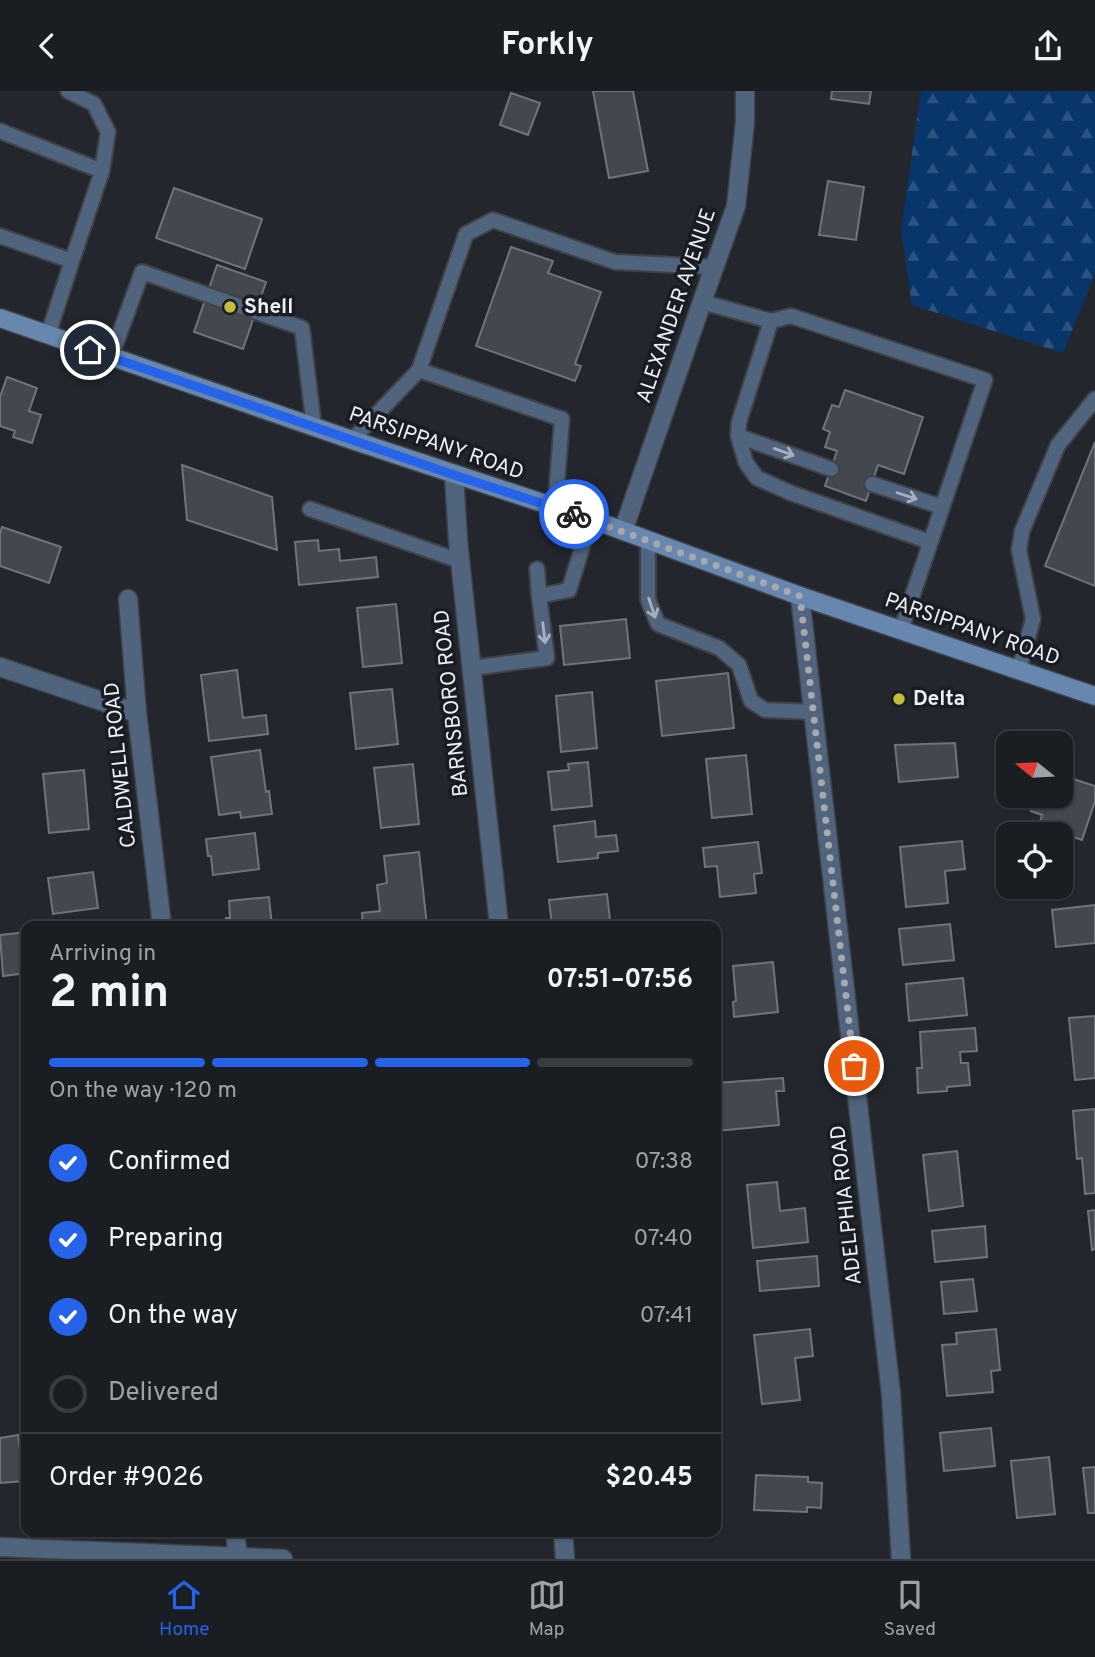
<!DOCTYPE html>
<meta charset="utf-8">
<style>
:root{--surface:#1a1d22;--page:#23262a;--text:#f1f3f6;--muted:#9fa2a5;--line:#383b40;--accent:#2563eb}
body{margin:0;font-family:Overpass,sans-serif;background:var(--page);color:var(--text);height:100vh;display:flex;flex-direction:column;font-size:26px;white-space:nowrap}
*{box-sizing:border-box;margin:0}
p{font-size:23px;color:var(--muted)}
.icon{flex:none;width:38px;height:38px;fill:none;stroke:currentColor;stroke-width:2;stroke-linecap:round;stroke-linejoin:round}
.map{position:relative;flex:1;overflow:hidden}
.details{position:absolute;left:21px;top:830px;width:700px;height:616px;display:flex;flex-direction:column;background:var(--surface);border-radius:14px;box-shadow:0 2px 5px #0004,0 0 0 2px var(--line)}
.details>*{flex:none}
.needle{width:46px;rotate:288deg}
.fabs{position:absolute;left:996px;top:640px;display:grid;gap:14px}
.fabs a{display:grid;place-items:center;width:77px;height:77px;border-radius:14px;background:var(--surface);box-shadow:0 2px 5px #0004,0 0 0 2px var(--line);font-size:35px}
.pin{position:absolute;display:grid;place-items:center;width:60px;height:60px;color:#fff;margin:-30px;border:4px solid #fff;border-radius:50%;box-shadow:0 2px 7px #0007}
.courier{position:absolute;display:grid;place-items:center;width:70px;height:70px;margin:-35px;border:5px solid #2563eb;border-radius:50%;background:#fff;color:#222;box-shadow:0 2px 9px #0007}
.overview em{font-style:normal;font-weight:700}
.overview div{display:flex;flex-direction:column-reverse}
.overview{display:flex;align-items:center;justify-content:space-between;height:119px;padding:0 28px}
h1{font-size:46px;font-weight:700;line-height:52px}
.bar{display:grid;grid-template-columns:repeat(4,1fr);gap:10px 7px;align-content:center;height:84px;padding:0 28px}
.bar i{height:9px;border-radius:5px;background:var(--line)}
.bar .on{background:var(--accent)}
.bar p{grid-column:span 4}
.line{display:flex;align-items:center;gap:18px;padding:0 28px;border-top:2px solid var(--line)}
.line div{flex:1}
ol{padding:0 28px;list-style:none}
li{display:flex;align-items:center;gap:21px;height:77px}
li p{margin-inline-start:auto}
li .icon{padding:7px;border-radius:50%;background:var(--accent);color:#fff;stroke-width:4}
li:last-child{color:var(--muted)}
li i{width:38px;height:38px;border:4px solid var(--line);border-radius:50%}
header{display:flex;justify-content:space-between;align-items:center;height:91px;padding:0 28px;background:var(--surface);font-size:32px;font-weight:700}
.tab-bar{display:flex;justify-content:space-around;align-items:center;height:98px;border-top:2px solid var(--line);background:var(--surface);font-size:19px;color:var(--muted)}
.tab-bar a{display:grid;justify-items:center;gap:4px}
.tab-bar .on{color:var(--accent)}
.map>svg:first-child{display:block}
.forest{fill:url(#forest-firs)}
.building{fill:#43484f;stroke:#6f747b;stroke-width:2}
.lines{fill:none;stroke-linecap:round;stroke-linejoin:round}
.service-casing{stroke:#3f4349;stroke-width:18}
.minor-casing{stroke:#3f4349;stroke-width:21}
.tertiary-casing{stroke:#3f4349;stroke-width:21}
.secondary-casing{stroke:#3f4349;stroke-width:21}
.service{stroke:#51647d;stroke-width:14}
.minor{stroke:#51647d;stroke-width:18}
.tertiary{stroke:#51647d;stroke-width:18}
.secondary{stroke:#6887af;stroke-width:18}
.oneway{stroke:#a6b0be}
.done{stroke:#a6a9ae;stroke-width:7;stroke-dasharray:0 12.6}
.route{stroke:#2563eb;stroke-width:9}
.poi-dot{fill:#c5bc3d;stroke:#191d23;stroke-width:2.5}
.labels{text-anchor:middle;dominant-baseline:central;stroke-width:7;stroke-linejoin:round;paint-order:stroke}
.street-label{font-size:21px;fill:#eceff3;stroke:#191d23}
.poi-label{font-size:21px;font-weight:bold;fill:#eceff3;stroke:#191d23;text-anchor:start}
</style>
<header><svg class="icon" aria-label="back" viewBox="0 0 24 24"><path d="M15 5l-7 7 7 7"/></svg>Forkly<svg class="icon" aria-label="share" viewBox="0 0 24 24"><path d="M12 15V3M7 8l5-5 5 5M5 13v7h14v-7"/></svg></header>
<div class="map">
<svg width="1095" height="1468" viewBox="0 0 1095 1468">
<defs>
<pattern id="forest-firs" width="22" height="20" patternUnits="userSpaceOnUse" patternTransform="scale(1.75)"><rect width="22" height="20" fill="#08366a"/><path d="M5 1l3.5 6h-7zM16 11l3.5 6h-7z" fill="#2c5380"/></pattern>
</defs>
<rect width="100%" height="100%" fill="#23272d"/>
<path class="forest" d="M921 0H1095V183L1063 262 912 214 901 139Z"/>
<path class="building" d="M593 0H633L648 80 609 87Z
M832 0H871L869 13 831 8Z
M511 2 540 12 528 44 500 34Z
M828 90 864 96 856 149 819 144Z
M174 97 262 128 245 178 156 147Z
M511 156 553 170 548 182 601 201 575 273 581 275 575 290 476 255Z
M217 174 266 191 243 258 194 241Z
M7 286 37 297 29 320 41 324 32 352 13 346 15 340 0 335V306Z
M845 299 923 326 904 383 878 374 866 410 825 395 837 360 825 356 830 341 823 338 832 314 839 316Z
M1095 351V495L1045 475Z
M182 374 272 406 277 459 187 429Z
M2 436 61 456 49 492 0 475V443Z
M318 449 319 460 339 458 340 470 376 466 378 486 299 494 295 451Z
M396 513 402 572 363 576 357 517Z
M626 528 630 567 564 574 560 535Z
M237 579 243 627 266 624 268 643 209 650 201 584Z
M728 582 734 637 662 645 656 590Z
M392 598 398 653 356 658 350 602Z
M592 601 597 657 561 661 556 605Z
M955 652 958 686 899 691 895 654Z
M260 659 266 701 269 700 272 723 241 727 240 721 219 724 211 666Z
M746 664 752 723 712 727 706 668Z
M588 671 592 715 552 719 548 681 569 679 568 673Z
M1060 672 1064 674 1061 684 1095 695V710L1082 749 1039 735 1042 724 1031 720 1035 705H1060Z
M413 673 419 733 381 737 374 677Z
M84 679 89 738 49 742 43 683Z
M595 730 596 746 616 744 618 760 598 762V767L558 771 554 735Z
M255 742 259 778 213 784 211 765H208L206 748Z
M962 750 965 778 945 780 948 812 906 816 900 756Z
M758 751 762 782 754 783 756 802 720 806 717 775 705 776 703 757Z
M419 761 427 835H363L362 822 380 820 377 794 387 792 384 765Z
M93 781 98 817 53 823 48 787Z
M607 803 610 829H617L618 835H578V832L552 835 549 809Z
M269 806 272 835H227L226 827H230L229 810Z
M1095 814V852L1056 856 1052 819Z
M950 833 954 869 903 874 899 838Z
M26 841V882L3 885 0 844Z
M773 871 778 921 734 926 733 911 736 910 733 875Z
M963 887 967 924 909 930 906 893Z
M1095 925V987L1075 989 1069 927Z
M975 937 977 960 960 961 961 972H968L970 994 947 996V1000L918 1002 917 977H922L920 941Z
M783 987 784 1000H776L779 1034 716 1040V992Z
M1095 1018V1102L1085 1103 1082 1067 1077 1068 1073 1020Z
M957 1060 963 1115 929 1120 923 1064Z
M777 1091 780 1120 805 1117 808 1151 753 1157 747 1094Z
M1095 1119V1158L1092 1159 1088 1120Z
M985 1135 987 1166 935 1171 932 1140Z
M817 1165 819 1195 760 1200 757 1170Z
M973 1188 977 1220 944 1223 941 1191Z
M810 1238 813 1265 795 1267 800 1309 762 1313 754 1244Z
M996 1238 1000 1279 991 1280 993 1301 947 1305 942 1254 957 1253 956 1242Z
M991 1337 995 1375 944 1380 940 1342Z
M18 1344 24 1390 0 1392V1347Z
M1049 1366 1055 1423 1017 1427 1011 1370Z
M1095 1376V1422H1088L1083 1377Z
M756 1384 808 1386V1391L822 1392 821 1417 807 1416V1421L754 1419Z"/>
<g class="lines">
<g class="service-casing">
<path id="service" d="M68 0 94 13 108 41 102 80 72 170
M0 40 102 80
M0 145 72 170 48 244
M702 211 771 230 791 225 985 289 901 539
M771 230 739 331 738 345 746 372 757 387 791 402 930 451
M111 266 142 181 302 237 314 336
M419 279 562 328 555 417
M738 345 831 378
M352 349 419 279 466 143 493 129 615 171 715 176
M872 393 942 416
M310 418 460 470
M648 449V509L658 533 719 557 739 574 751 610 765 619 814 621
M537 478 539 505
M472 577 547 567 539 505 569 499 591 428
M1019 579 1033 528 1019 459 1022 440 1058 354 1095 308"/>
</g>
<g class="minor-casing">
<path id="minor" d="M454 384 458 450 499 835
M623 440 702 211 736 115 745 31V0
M800 505 891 1303 901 1468
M128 508 137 622 162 835
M0 576 137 622
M235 1440 238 1467
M563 1440 565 1468"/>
</g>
<g class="tertiary-casing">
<path id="tertiary" d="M0 1456 283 1468"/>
</g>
<g class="secondary-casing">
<path id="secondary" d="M0 227 352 349 591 428 800 505 1095 605"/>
</g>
<use href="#service" class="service"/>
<use href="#minor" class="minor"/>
<use href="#tertiary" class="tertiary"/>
<use href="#secondary" class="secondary"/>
</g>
<defs><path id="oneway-shaft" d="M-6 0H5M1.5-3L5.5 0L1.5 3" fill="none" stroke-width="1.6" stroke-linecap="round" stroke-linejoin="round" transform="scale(1.75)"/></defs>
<g class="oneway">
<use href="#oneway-shaft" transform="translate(784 361) rotate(20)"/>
<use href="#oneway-shaft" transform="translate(907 405) rotate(18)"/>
<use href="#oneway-shaft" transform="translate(652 517) rotate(71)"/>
<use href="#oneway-shaft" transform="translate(544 542) rotate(83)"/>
</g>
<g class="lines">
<path class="done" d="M574 423 800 505 854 975"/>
<path class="route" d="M90 259 454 384 574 423"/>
</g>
<g class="poi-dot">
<circle cx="230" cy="216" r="7"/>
<circle cx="899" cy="608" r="7"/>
</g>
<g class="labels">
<g class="street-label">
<text transform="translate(677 215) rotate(-71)">ALEXANDER AVENUE</text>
<text transform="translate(436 353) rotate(19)">PARSIPPANY ROAD</text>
<text transform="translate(972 539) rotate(19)">PARSIPPANY ROAD</text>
<text transform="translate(452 612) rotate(-96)">BARNSBORO ROAD</text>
<text transform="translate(121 674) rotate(-96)">CALDWELL ROAD</text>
<text transform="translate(847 1114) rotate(-96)">ADELPHIA ROAD</text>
</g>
<g class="poi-label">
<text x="244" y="216">Shell</text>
<text x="913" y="608">Delta</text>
</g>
</g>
</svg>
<div class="fabs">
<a><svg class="needle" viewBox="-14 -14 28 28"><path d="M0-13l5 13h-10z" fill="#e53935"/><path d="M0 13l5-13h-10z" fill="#9fa2a5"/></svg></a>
<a><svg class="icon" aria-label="locate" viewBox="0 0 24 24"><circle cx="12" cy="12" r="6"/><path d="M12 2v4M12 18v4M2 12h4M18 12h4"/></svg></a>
</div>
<div class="pin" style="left:854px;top:975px;background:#ea580c"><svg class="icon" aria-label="bag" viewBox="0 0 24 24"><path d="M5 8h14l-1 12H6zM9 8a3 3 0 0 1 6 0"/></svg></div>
<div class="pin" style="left:90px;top:259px;background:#1f2937"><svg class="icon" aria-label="home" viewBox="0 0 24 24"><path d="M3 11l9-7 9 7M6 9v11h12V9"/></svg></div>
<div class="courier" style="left:574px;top:423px"><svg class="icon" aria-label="bike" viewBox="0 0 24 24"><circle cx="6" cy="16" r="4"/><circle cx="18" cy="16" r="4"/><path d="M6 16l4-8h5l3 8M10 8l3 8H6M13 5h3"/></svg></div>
<section class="details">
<div class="overview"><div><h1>2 min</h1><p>Arriving in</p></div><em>07:51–07:56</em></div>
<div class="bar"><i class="on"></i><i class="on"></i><i class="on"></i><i></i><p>On the way · 120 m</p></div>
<ol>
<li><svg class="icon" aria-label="check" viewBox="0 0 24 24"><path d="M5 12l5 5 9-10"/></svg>Confirmed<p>07:38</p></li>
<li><svg class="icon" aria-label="check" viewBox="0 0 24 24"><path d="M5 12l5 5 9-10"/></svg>Preparing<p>07:40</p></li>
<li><svg class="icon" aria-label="check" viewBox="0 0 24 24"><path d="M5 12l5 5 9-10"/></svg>On the way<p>07:41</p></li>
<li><i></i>Delivered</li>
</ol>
<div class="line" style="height:91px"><div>Order #9026</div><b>$20.45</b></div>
</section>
</div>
<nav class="tab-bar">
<a class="on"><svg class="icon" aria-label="home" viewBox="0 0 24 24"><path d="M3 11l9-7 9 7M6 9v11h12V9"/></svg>Home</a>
<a><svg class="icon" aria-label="map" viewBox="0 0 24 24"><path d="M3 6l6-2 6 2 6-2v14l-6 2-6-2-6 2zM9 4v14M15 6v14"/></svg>Map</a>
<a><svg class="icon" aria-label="saved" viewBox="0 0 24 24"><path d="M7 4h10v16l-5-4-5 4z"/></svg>Saved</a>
</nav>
